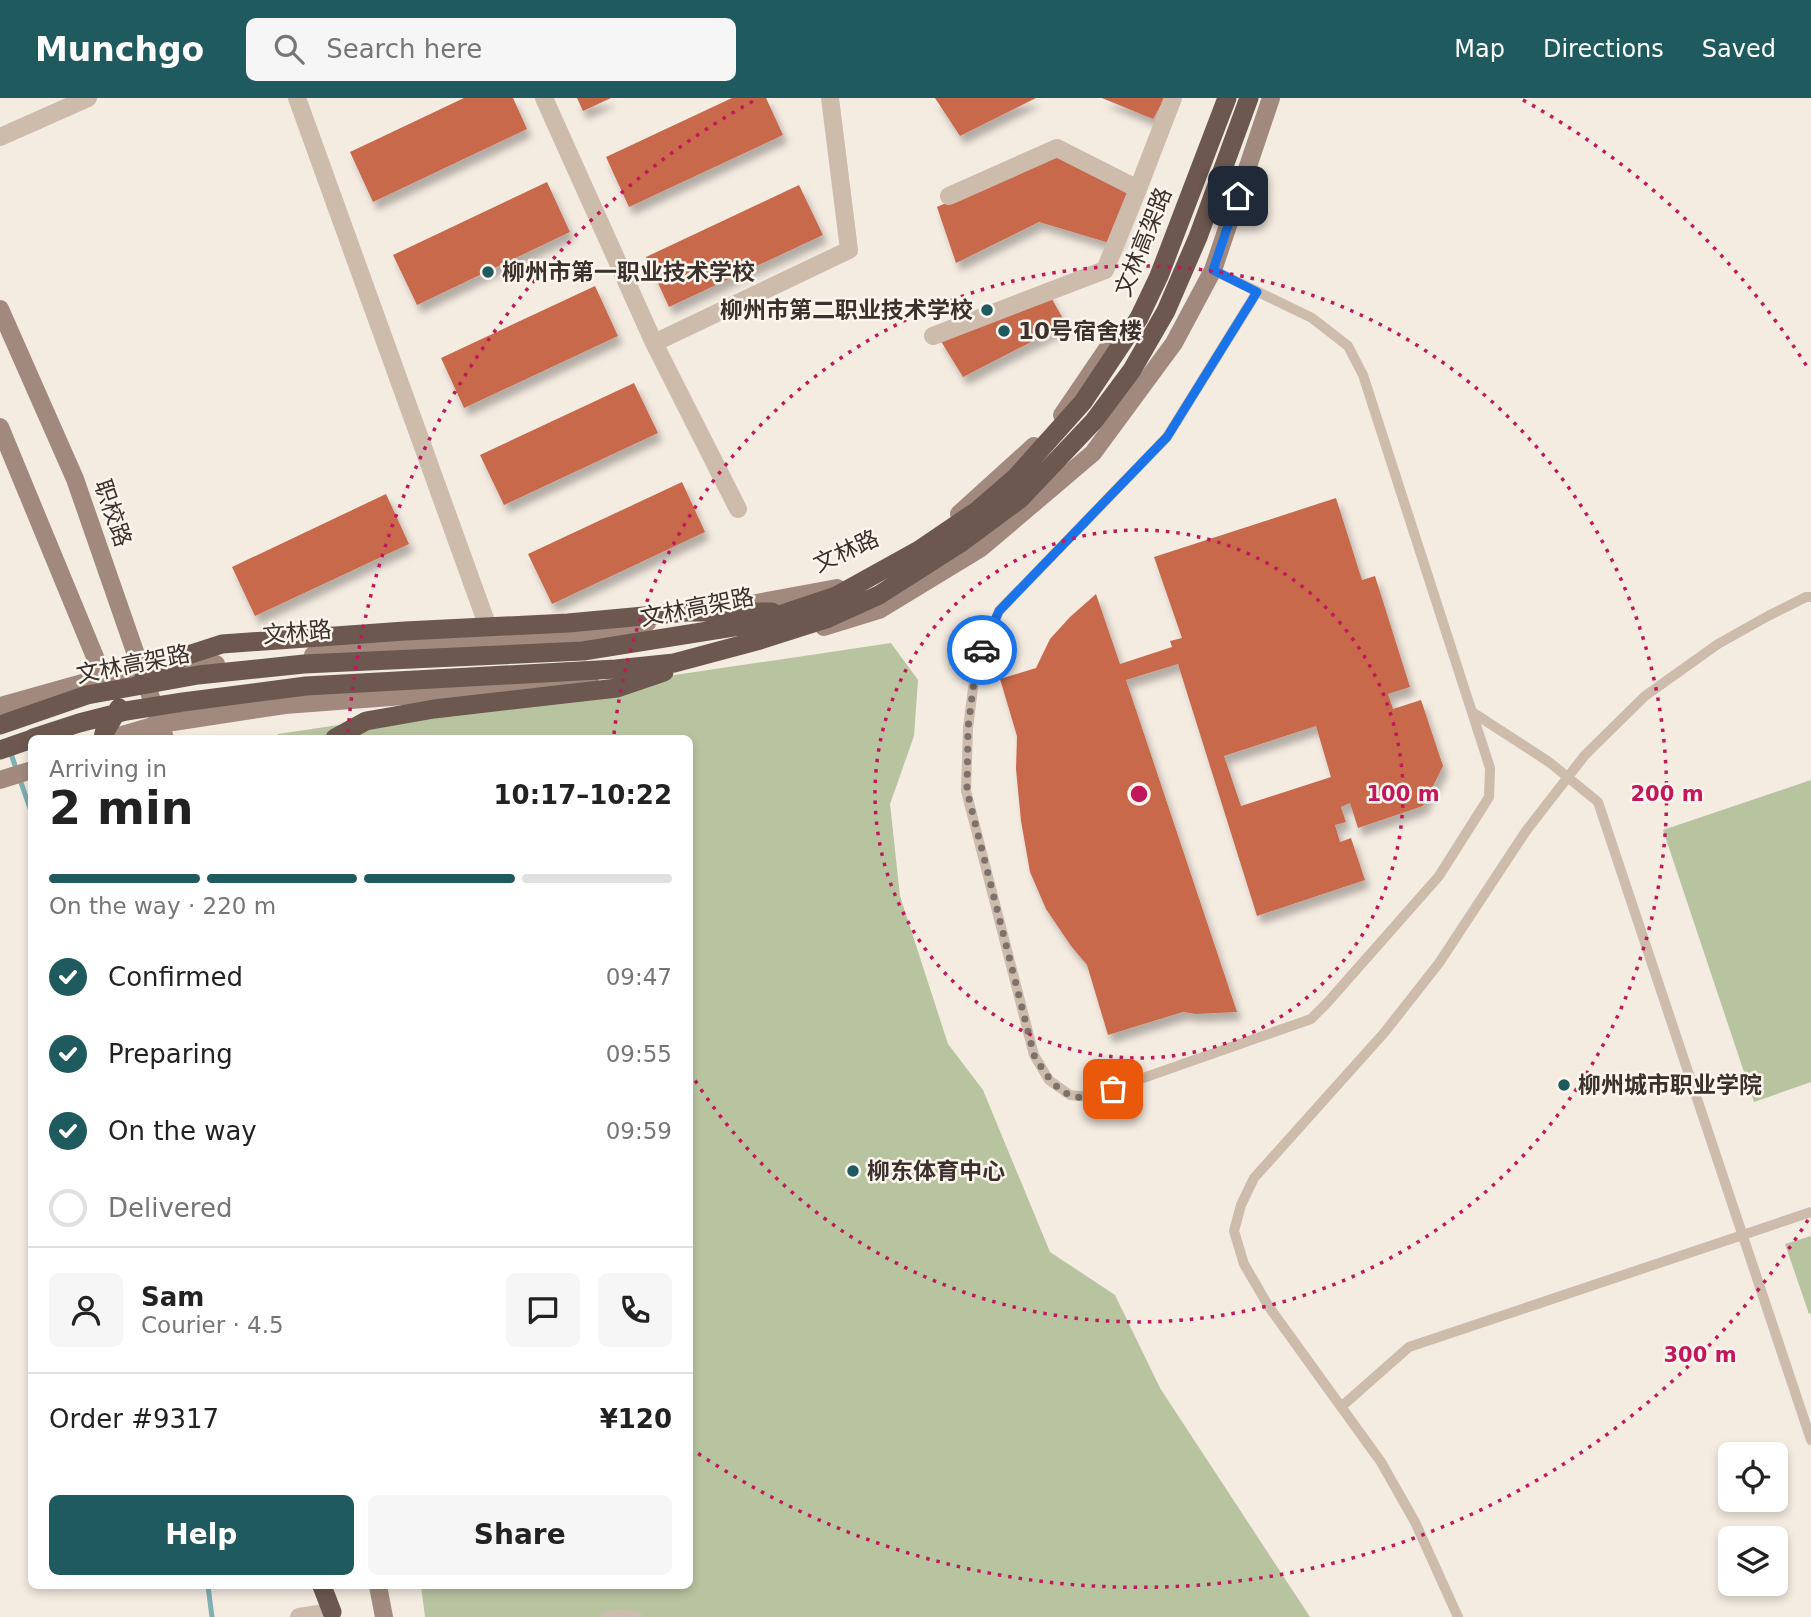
<!DOCTYPE html>
<meta charset="utf-8">
<style>
:root{--surface:#fff;--page:#f6f6f6;--text:#222;--muted:#767676;--line:#e0e0e0;--accent:#1f5a5e}
body{margin:0;font-family:"DejaVu Sans","Noto Sans SC",sans-serif;background:var(--page);color:var(--text);height:100vh;display:flex;flex-direction:column;font-size:26px;white-space:nowrap}
*{box-sizing:border-box;margin:0}
p{font-size:23px;color:var(--muted)}
.icon{flex:none;width:38px;height:38px;fill:none;stroke:currentColor;stroke-width:2;stroke-linecap:round;stroke-linejoin:round}
.map{position:relative;flex:1;overflow:hidden}
.sheet{position:absolute;left:28px;top:637px;width:665px;height:854px;display:flex;flex-direction:column;background:var(--surface);border-radius:10px;box-shadow:0 4px 10px #0003}
.sheet>*{flex:none}
.buttons{position:absolute;left:1718px;top:1344px;display:grid;gap:14px}
.buttons a{display:grid;place-items:center;width:70px;height:70px;border-radius:10px;background:var(--surface);box-shadow:0 4px 10px #0003;font-size:35px}
.pin{position:absolute;display:grid;place-items:center;width:60px;height:60px;color:#fff;margin:-30px;border-radius:14px;box-shadow:0 4px 10px #0006}
.courier{position:absolute;display:grid;place-items:center;width:70px;height:70px;margin:-35px;border:5px solid #1a73e8;border-radius:50%;background:#fff;color:#222;box-shadow:0 2px 9px #0007}
.overview em{font-style:normal;font-weight:700}
.overview div{display:flex;flex-direction:column-reverse}
.overview{display:flex;align-items:center;justify-content:space-between;height:119px;padding:0 21px}
h1{font-size:46px;font-weight:700;line-height:52px}
.bar{display:grid;grid-template-columns:repeat(4,1fr);gap:10px 7px;align-content:center;height:84px;padding:0 21px}
.bar i{height:9px;border-radius:5px;background:var(--line)}
.bar .active{background:var(--accent)}
.bar p{grid-column:span 4}
.line{display:flex;align-items:center;gap:18px;padding:0 21px;border-top:2px solid var(--line)}
.line div{flex:1}
.round{display:grid;place-items:center;flex:none;width:74px;height:74px;border-radius:10px;background:var(--page)}
ol{padding:0 21px;list-style:none}
li{display:flex;align-items:center;gap:21px;height:77px}
li p{margin-inline-start:auto}
li .icon{padding:7px;border-radius:50%;background:var(--accent);color:#fff;stroke-width:4}
li:last-child{color:var(--muted)}
li i{width:38px;height:38px;border:4px solid var(--line);border-radius:50%}
.cta{display:flex;gap:14px;margin-top:auto;padding:14px 21px}
.cta a{flex:1;height:80px;border-radius:10px;background:var(--accent);color:#fff;font-size:28px;font-weight:700;line-height:80px;text-align:center}
.cta a+a{background:var(--page);color:var(--text)}
header{display:flex;align-items:center;gap:42px;box-sizing:border-box;height:98px;padding:0 35px;background:var(--accent);color:#fff}
header strong{font-size:33px}
nav{display:flex;gap:38px;margin-inline-start:auto;font-size:24px}
.search{width:490px;height:63px;background:var(--page);display:flex;align-items:center;gap:18px;box-sizing:border-box;padding:0 24px;border-radius:10px;color:var(--muted);font-size:26px}
.map>svg:first-child{display:block}
.green{fill:#b8c4a0}
.lines{fill:none;stroke-linecap:round;stroke-linejoin:round}
.stream{stroke:#7fb0b2;stroke-width:5}
.building{fill:#c8694b;fill-rule:evenodd;filter:url(#shadow)}
.service{stroke:#cdbbac;stroke-width:10}
.minor{stroke:#cdbbac;stroke-width:18}
.secondary{stroke:#a18a7d;stroke-width:18}
.trunk{stroke:#6c584f;stroke-width:19}
.done{stroke:#7c716b;stroke-width:7;stroke-dasharray:0 12.6}
.route{stroke:#1a73e8;stroke-width:9}
.ring{fill:none;stroke:#c2185b;stroke-width:3.5;stroke-dasharray:3.5 7}
.poi-dot{fill:#1f5a5e;stroke:#fbf5ee;stroke-width:2.5}
.labels{text-anchor:middle;dominant-baseline:central;stroke-width:5;stroke-linejoin:round;paint-order:stroke}
.street-label{font-size:23px;fill:#3b302b;stroke:#fbf5ee}
.poi-label{font-size:23px;font-weight:bold;fill:#3b302b;stroke:#fbf5ee;text-anchor:start}
.centre{fill:#c2185b;stroke:#fbf5ee;stroke-width:3.5}
.ring-label{font-size:21px;text-anchor:middle;font-weight:bold;fill:#c2185b;stroke:#fbf5ee;stroke-width:5;stroke-linejoin:round;paint-order:stroke}
</style>
<header>
<strong>Munchgo</strong>
<div class="search"><svg class="icon" aria-label="search" viewBox="0 0 24 24"><circle cx="10" cy="10" r="6"/><path d="M15 15l6 6"/></svg>Search here</div>
<nav><a>Map</a><a>Directions</a><a>Saved</a></nav>
</header>
<div class="map">
<svg width="1811" height="1519" viewBox="0 0 1811 1519">
<defs>
<filter id="shadow"><feDropShadow dx="4.5" dy="8" stdDeviation="3.5" flood-color="#0004"/></filter>
</defs>
<rect width="100%" height="100%" fill="#f4ebe1"/>
<path class="green" d="M891 545 918 582 914 638 890 706 900 798 948 946 983 992 1050 1154 1115 1197 1160 1290 1310 1519H425L421 1488H690V640H275L278 636Z
M1811 682V984L1754 1004 1663 732Z
M1811 1138V1215L1809 1216 1785 1146Z"/>
<g class="lines">
<path class="stream" d="M10 653 32 716
M208 1488 212 1519"/>
</g>
<path class="building" d="M464 0H513L527 31 373 104 350 54Z
M577 0H611L583 13Z
M732 0H766L783 37 629 109 606 59Z
M935 0H1036L960 38Z
M1102 0H1165L1153 21Z
M1054 56 1134 89 1116 147 1039 124 956 165 937 109Z
M547 84 570 134 417 207 393 157Z
M799 87 823 137 669 209 646 159Z
M595 188 618 238 464 310 441 260Z
M1048 194 1066 226 963 279 939 240Z
M634 285 658 335 504 407 480 357Z
M682 384 705 434 552 506 528 456Z
M386 396 409 446 255 518 232 469Z
M1336 400 1362 482 1375 478 1410 589 1388 596 1393 611 1421 602 1443 668 1423 708 1358 730 1350 705 1341 709 1346 724 1335 727 1340 744 1351 740 1365 782 1257 818 1178 566 1126 582 1237 914 1196 916 1183 914 1108 937 1087 867 1071 848 1046 811 1030 774 1021 723 1016 671 1017 638 1000 581 1036 570 1050 541 1070 519 1096 496 1120 566 1172 549 1170 543 1182 540 1154 459ZM1316 628 1331 679 1241 708 1224 658Z"/>
<g class="lines">
<path class="service" d="M1213 172 1312 220 1348 248 1363 277 1490 670 1489 699 1439 778 1327 905 1311 921 1089 999 1070 997 1049 982 1034 957 966 693 968 630 976 567 999 513 1167 339 1257 194
M1472 614 1549 664 1598 704 1811 1342
M1341 1309 1409 1249 1811 1114
M605 1519 623 1516 638 1519
M1458 1519 1415 1424 1381 1364 1269 1209 1244 1166 1234 1133 1241 1107 1254 1080 1384 935 1439 865 1526 733 1585 657 1645 598 1718 546 1768 518 1806 499H1811"/>
<path class="minor" d="M297 0 492 540
M544 0 654 245 738 411
M0 39 88 0
M949 98 1057 50 1138 91
M933 238 1105 172 1138 91 1173 0
M654 245 849 152 830 0
M299 1519 332 1514"/>
<path class="secondary" d="M0 211 75 381 165 640
M1062 317 1111 245
M0 329 107 588
M959 416 1034 348
M740 508 837 490
M824 529 879 512 981 450 1093 355 1174 245 1213 172 1271 0
M313 557 493 541 593 535 647 525
M0 608 104 579 216 566
M112 640 160 626 285 607 590 584
M0 682 32 672
M378 1488 384 1519"/>
<path class="trunk" d="M143 582 185 558 222 546 405 533 568 525 687 514H772
M0 627 87 597 198 577 304 566 583 553 752 526 836 498 919 452 978 412 1015 380 1083 304 1139 220 1159 178 1227 0
M33 640 79 625 126 613 183 604 306 588 616 571 674 565 760 542 826 521 879 497 959 446 1020 401 1094 323 1132 272 1166 213 1198 139 1249 0
M103 640 104 635 119 610
M335 640 366 623 434 611 617 590 664 574
M0 652 32 641
M322 1488 332 1514"/>
</g>
<g class="lines">
<path class="done" d="M982 552 976 567 968 630 967 693 1034 957C1047 979 1062 1004 1091 999 1098 997 1106 993 1113 991"/>
<path class="route" d="M982 552 999 513 1167 339 1257 194 1213 172 1238 98"/>
</g>
<g class="ring">
<circle cx="1139" cy="696" r="264"/>
<path d="M614 636A528 528 0 1 1 691 976"/>
<path d="M1808 1122A793 793 0 0 1 690 1350M348 634A793 793 0 0 1 755 2M1523 2A793 793 0 0 1 1808 270"/>
</g>
<g class="poi-dot">
<circle cx="488" cy="174" r="7"/>
<circle cx="987" cy="212" r="7"/>
<circle cx="1004" cy="233" r="7"/>
<circle cx="1564" cy="987" r="7"/>
<circle cx="853" cy="1073" r="7"/>
</g>
<g class="labels">
<g class="street-label">
<text transform="translate(1143 144) rotate(-68)">文林高架路</text>
<text transform="translate(113 415) rotate(71)">职校路</text>
<text transform="translate(846 453) rotate(-25)">文林路</text>
<text transform="translate(697 509) rotate(-11)">文林高架路</text>
<text transform="translate(297 534) rotate(-5)">文林路</text>
<text transform="translate(133 566) rotate(-11)">文林高架路</text>
</g>
<g class="poi-label">
<text x="502" y="174">柳州市第一职业技术学校</text>
<text x="973" y="212" text-anchor="end">柳州市第二职业技术学校</text>
<text x="1018" y="233">10号宿舍楼</text>
<text x="1578" y="987">柳州城市职业学院</text>
<text x="867" y="1073">柳东体育中心</text>
</g>
</g>
<circle cx="1139" cy="696" r="10" class="centre"/>
<g class="ring-label">
<text x="1403" y="703">100 m</text>
<text x="1667" y="703">200 m</text>
<text x="1700" y="1264">300 m</text>
</g>
</svg>
<div class="buttons">
<a><svg class="icon" aria-label="locate" viewBox="0 0 24 24"><circle cx="12" cy="12" r="6"/><path d="M12 2v4M12 18v4M2 12h4M18 12h4"/></svg></a>
<a><svg class="icon" aria-label="layers" viewBox="0 0 24 24"><path d="M12 4l9 5-9 5-9-5zM3 14l9 5 9-5"/></svg></a>
</div>
<div class="pin" style="left:1113px;top:991px;background:#ea580c"><svg class="icon" aria-label="bag" viewBox="0 0 24 24"><path d="M5 8h14l-1 12H6zM9 8a3 3 0 0 1 6 0"/></svg></div>
<div class="pin" style="left:1238px;top:98px;background:#1f2937"><svg class="icon" aria-label="home" viewBox="0 0 24 24"><path d="M3 11l9-7 9 7M6 9v11h12V9"/></svg></div>
<div class="courier" style="left:982px;top:552px"><svg class="icon" aria-label="car" viewBox="0 0 24 24"><path d="M5 17H2v-5l4-1 3-4h7l3 4 3 1v5h-3M9 17h6M6 11h13"/><circle cx="7" cy="17" r="2"/><circle cx="17" cy="17" r="2"/></svg></div>
<section class="sheet">
<div class="overview"><div><h1>2 min</h1><p>Arriving in</p></div><em>10:17–10:22</em></div>
<div class="bar"><i class="active"></i><i class="active"></i><i class="active"></i><i></i><p>On the way · 220 m</p></div>
<ol>
<li><svg class="icon" aria-label="check" viewBox="0 0 24 24"><path d="M5 12l5 5 9-10"/></svg>Confirmed<p>09:47</p></li>
<li><svg class="icon" aria-label="check" viewBox="0 0 24 24"><path d="M5 12l5 5 9-10"/></svg>Preparing<p>09:55</p></li>
<li><svg class="icon" aria-label="check" viewBox="0 0 24 24"><path d="M5 12l5 5 9-10"/></svg>On the way<p>09:59</p></li>
<li><i></i>Delivered</li>
</ol>
<div class="line" style="height:126px"><a class="round"><svg class="icon" aria-label="person" viewBox="0 0 24 24"><circle cx="12" cy="8" r="4"/><path d="M4 21q1-7 8-7t8 7"/></svg></a><div><b>Sam</b><p>Courier · 4.5</p></div><a class="round"><svg class="icon" aria-label="chat" viewBox="0 0 24 24"><path d="M4 5h16v11H9l-5 4z"/></svg></a><a class="round"><svg class="icon" aria-label="phone" viewBox="0 0 24 24"><path d="M5 4h4l2 5-3 2q2 4 5 5l2-3 5 2v4C11 20 4 13 5 4z"/></svg></a></div>
<div class="line" style="height:91px"><div>Order #9317</div><b>¥120</b></div>
<div class="cta"><a>Help</a><a>Share</a></div>
</section>
</div>
